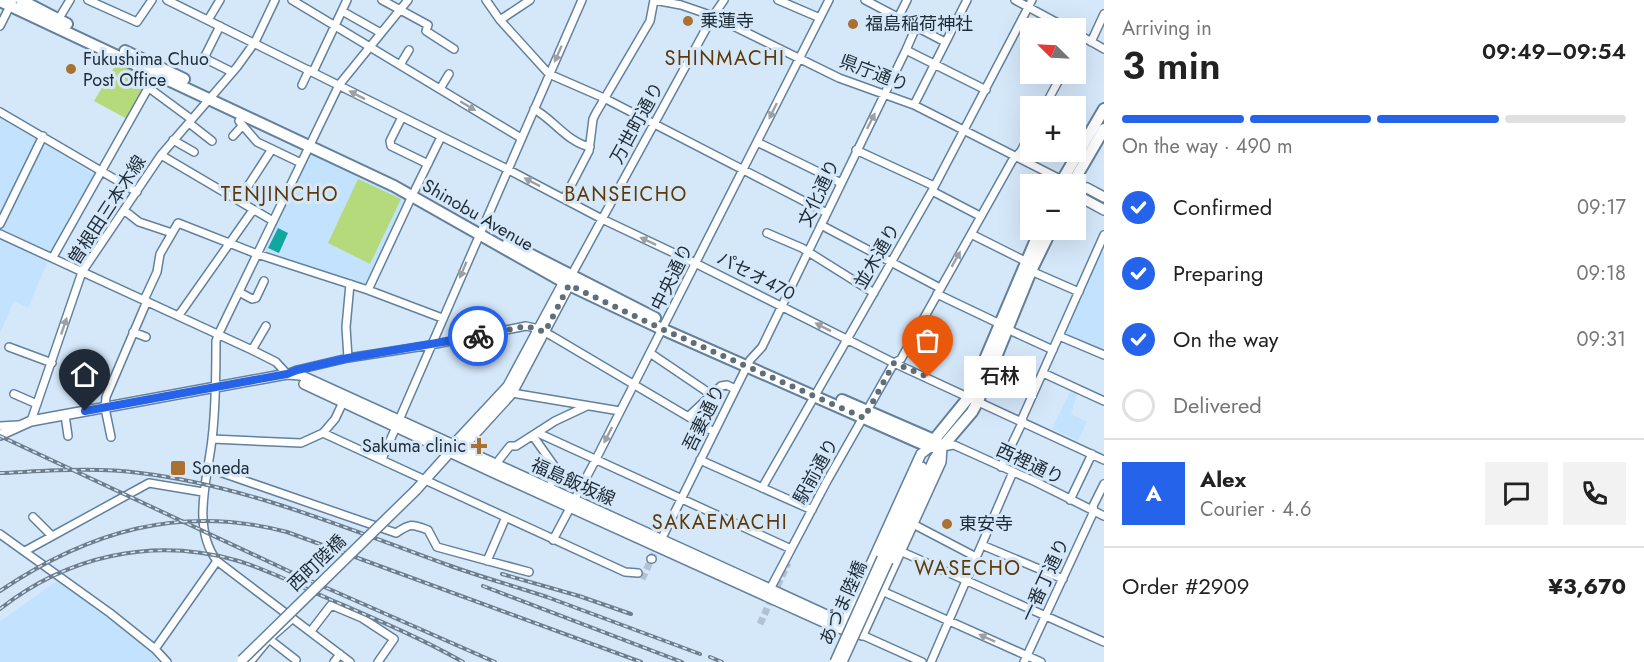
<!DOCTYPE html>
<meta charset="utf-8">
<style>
:root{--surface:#fff;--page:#f2f2f2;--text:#222;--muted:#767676;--line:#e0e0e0;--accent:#2563eb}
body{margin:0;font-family:Jost,"Noto Sans JP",sans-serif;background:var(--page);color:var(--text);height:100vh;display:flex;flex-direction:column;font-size:22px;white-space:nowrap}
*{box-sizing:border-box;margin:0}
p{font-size:20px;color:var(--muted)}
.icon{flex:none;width:33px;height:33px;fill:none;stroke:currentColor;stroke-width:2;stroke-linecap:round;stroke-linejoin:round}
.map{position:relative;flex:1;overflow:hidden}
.panel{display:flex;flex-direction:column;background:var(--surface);width:540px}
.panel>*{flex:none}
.needle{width:39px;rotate:294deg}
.buttons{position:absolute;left:1020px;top:18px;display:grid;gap:12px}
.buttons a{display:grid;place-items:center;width:66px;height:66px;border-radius:0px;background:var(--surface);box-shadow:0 6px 24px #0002;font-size:30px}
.pin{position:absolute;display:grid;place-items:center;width:51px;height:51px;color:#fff;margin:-62px -26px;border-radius:50% 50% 50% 0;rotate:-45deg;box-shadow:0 0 6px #0007}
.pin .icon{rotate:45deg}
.courier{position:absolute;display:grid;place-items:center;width:60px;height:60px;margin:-30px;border:4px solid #2563eb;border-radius:50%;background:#fff;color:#222;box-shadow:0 2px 8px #0007}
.bubble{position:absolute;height:42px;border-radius:0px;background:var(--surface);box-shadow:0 6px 24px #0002;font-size:20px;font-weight:600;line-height:42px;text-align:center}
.summary em{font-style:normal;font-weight:600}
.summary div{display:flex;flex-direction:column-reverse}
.summary{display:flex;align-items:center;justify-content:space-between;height:102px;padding:0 18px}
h1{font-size:39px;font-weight:600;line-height:45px}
.bar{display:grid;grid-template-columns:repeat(4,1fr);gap:9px 6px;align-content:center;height:72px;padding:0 18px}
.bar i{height:8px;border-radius:4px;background:var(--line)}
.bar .current{background:var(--accent)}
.bar p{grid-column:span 4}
.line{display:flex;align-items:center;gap:15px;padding:0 18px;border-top:2px solid var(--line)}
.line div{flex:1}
.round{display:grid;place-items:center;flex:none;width:63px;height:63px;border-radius:0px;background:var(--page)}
ol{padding:0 18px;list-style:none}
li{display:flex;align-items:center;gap:18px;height:66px}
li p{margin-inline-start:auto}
li .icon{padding:6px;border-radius:50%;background:var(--accent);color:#fff;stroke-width:4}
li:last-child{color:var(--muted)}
li i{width:33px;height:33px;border:3px solid var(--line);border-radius:50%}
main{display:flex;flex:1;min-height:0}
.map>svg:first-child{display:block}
.built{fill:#c3e2fe}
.green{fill:#b4da7b}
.water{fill:#10a89e}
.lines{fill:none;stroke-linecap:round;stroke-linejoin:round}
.minor-tunnel{stroke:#b1c2d3;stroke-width:7;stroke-dasharray:7 3.5;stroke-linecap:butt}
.minor-casing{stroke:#63809c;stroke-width:10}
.major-casing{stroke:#63809c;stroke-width:12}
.highway-casing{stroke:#63809c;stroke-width:14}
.minor{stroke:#fff;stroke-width:7}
.major{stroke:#fff;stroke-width:9}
.highway{stroke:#fff;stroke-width:10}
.rail-casing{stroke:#6d7d8b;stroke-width:4}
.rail{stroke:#d5e8fa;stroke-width:1.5;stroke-dasharray:4.5;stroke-linecap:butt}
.major-bridge-casing{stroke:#63809c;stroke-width:12;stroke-linecap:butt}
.major-bridge{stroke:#fff;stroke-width:9}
.oneway{fill:#9aa0a5}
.done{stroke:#5f6e7b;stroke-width:6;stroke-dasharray:0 10.8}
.route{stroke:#2563eb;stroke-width:8}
.poi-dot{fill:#aa7130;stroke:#d5e8fa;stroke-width:2}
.labels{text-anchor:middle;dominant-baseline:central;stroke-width:6;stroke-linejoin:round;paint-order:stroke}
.poi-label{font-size:18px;fill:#1f2c37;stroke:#d5e8fa;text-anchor:start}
.street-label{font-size:18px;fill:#1f2c37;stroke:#d5e8fa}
.neighbourhood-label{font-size:20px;letter-spacing:1.5px;fill:#5e3806;stroke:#d5e8fa}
</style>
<main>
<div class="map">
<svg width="1104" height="662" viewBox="0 0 1104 662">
<rect width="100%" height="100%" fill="#d5e8fa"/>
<path class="built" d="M0 118 37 140 0 219Z
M41 142 97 176 53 254 1 229Z
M310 153 406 197 364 287 263 251Z
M0 238 48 261 28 308 14 301 0 333Z
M1101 251 1104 253V351L1064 334Z
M1072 388 1078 392 1071 414 1087 422 1078 441 1052 429Z
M60 579 143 642 158 662H0V621Z"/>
<path class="green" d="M118 61 152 77 127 119 94 101Z
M358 179 401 199 370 264 328 243Z"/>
<path class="water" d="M278 228 288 233 279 253 268 248Z"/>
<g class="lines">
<path class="minor-tunnel" d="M642 579 659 543
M760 624 788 563"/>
<g class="minor-casing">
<path id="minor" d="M88 0 137 22 152 0
M167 0 507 169 602 219 695 263 894 363 1104 460
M292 0 521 138
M382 0 428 25 426 31 454 49
M486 0 500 20 549 74 604 98 827 213
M654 0 681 5 713 16 839 78 914 105 1066 182
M778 0 820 18
M865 0 945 42
M1015 0 1067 28
M342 11 381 33
M899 16 907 0
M58 20 70 0
M208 20 220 0
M500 20 530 0
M0 26 13 0
M220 26 204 58 232 72
M1076 33 1104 49
M1091 42 1104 14
M1076 47 1081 36
M906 50 917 25
M400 65 409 50
M313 72 347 0
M302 85 309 70
M149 88 191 119
M440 89 449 74
M914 105 967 0
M1045 106 1062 74
M534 109C554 120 567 142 590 147
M0 112 137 192
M242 115 239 121 257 142 301 163
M402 117 390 141 391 146 428 164
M189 123 212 141
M233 136 242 126
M173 140 194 152
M757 142 841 183
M856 150 934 186
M161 155 273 221
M415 190 441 137
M932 191 980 216
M564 199 589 151 593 119 596 113 650 21 654 0
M239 200 272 149
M125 211 139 222 172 233
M0 224 43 136
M821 225 940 288
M767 233 802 248 874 293
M0 234 252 350 276 362 287 374 297 370 348 358 431 345 526 326 539 329 552 336 714 432
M971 234 1025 261
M53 257 156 74
M1031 271 1079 292
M571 276 713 16 724 0
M368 290 412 196
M239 292 252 299 256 298 264 281
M937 294 1000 324
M144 300 157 272 160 254 178 223 257 254 368 290 442 318
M179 315 253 210
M1007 329 1053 350
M133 332 146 337
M1059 336 1104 355
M9 347 52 363
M252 350 266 326
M650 353 712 395
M348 358 346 327 350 284
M1043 373 1104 401
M512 393 620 411
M14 394 37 404
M65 415 68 436
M689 416 721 386 727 385 735 389
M31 421 82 272 161 155 237 67 255 42 275 0
M1021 421 1104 235
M0 426 18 425
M323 433 625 572 638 573
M538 433 791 549
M533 436 557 470 549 489
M111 437 105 408 106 397 147 301
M212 439 301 443 323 433 335 419 345 398
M942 447 954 445 1036 482 1104 516
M382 459 582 0
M700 460 812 510
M495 465 510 446H516L555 421 587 406
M1001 467 1023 421
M208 468 396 533C411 523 412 524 428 530L437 547 529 572
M762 488 932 191 1032 0
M1070 500 1092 454
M33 517 52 536
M913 524 976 557
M0 534 110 613 155 649 167 662
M553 540 595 461 829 0
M659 544 750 360 762 347 906 50 986 90
M982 545 1063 579
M25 551 149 483 203 492
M900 551 1104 642
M651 559H652
M487 561 506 517
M769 591 827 481 894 363 901 359 1012 161 1021 151 1030 134
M882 591 1041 662
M311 631 331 605 362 618 394 639 378 662
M862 635 922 662
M269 639 296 660
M155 649 217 561
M250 662 269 639 293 618
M334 662 340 654
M350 662 217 561C191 527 208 477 212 439 216 407 216 374 216 341L218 335 339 85 408 0
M931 662 1013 472
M1024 662 1094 511 1093 506 1104 484"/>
</g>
<g class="major-casing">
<path id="major" d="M1076 186 1087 188 1104 197
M1076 190 1082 198 1104 210
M304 384 490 471 830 625 854 633
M0 435 31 421 287 374 300 375 770 589 844 623 862 635
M458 450 461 449 512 393 569 285 570 278
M416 490 450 452 453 445 508 386 564 282 569 277
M882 558 922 467
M888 561 934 459 941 449
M842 628 921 454 930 447
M862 635 941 462 942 447"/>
</g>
<g class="highway-casing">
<path id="highway" d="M21 0 67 24
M0 1 394 186 569 285 662 329 918 442 930 447H942
M125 51 184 79
M1060 184 1104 109
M1072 184 1104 129
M508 243 655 318
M842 400 934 440 942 446
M934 440 969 397 1040 230
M942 447 972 412 978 401 1031 271 1051 230"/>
</g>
<use href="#minor" class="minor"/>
<use href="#major" class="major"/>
<use href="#highway" class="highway"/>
<g class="rail-casing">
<path id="rail" d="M0 436 295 574 495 662
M0 473C47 471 94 467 140 473 247 486 348 529 448 565 481 577 514 586 547 597 598 616 649 635 700 654
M502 574 579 596 631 614
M483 586 682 662
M0 591C89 531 181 504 287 532L641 662
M0 609C67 556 152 537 235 560 267 569 297 585 327 598 373 618 419 637 463 662
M710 657 722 662"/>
</g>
<use href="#rail" class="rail"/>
<g class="major-bridge-casing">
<path id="major-bridge" d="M242 660 416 490
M835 662 882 558
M842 662 888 561"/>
</g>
<use href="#major-bridge" class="major-bridge"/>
</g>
<defs><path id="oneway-solid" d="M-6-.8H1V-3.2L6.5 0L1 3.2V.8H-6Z" transform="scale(1.5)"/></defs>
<g class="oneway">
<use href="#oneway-solid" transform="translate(558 54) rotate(114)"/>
<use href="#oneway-solid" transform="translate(357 95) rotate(-153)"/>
<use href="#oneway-solid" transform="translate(468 106) rotate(31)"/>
<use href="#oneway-solid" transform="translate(773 111) rotate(116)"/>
<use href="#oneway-solid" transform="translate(871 121) rotate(-63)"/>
<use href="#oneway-solid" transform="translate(532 182) rotate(-153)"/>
<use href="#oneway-solid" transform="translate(648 241) rotate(-155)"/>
<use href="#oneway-solid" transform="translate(956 259) rotate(-61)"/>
<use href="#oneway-solid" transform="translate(463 270) rotate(113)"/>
<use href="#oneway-solid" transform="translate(64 326) rotate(-71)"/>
<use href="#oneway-solid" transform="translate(823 327) rotate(-153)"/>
<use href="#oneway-solid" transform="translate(608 435) rotate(117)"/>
<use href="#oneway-solid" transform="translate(987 638) rotate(-156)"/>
</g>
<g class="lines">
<path class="done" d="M478 336 526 326 545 332 569 285 662 329 864 418 894 363 928 377"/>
<path class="route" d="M85 411 287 374 297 370 348 358 478 336"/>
</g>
<g class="poi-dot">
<circle cx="688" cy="21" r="6"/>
<circle cx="853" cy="24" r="6"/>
<circle cx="71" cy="69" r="6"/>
<path d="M476 437h6v6h6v6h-6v6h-6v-6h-6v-6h6z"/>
<rect x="170" y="460" width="16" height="16" rx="3"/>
<circle cx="947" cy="524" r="6"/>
</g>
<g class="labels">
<g class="poi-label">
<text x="700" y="21">乗蓮寺</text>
<text x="865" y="24">福島稲荷神社</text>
<text x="83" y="59">Fukushima Chuo<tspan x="83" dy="21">Post Office</tspan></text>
<text x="466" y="446" text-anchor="end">Sakuma clinic</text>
<text x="192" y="468">Soneda</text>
<text x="959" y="524">東安寺</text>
</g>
<g class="street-label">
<text transform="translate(874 73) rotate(21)">県庁通り</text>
<text transform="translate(637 123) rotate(-61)">万世町通り</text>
<text transform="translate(819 193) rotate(-65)">文化通り</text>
<text transform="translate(107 210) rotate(-57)">曽根田三本木線</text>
<text transform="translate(478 215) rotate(30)">Shinobu Avenue</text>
<text transform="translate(877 256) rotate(-60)">並木通り</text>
<text transform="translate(756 276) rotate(27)">パセオ470</text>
<text transform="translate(672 277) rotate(-64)">中央通り</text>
<text transform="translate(704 418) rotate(-64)">吾妻通り</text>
<text transform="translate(1030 464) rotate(25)">西裡通り</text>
<text transform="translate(816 471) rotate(-61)">駅前通り</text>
<text transform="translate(573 482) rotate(24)">福島飯坂線</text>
<text transform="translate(317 563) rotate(-44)">西町陸橋</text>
<text transform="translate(1045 580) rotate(-65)">一番丁通り</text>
<text transform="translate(843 603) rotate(-66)">あづま陸橋</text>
</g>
<g class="neighbourhood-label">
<text x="725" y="58">SHINMACHI</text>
<text x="280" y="194">TENJINCHO</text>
<text x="626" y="194">BANSEICHO</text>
<text x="720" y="522">SAKAEMACHI</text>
<text x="968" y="568">WASECHO</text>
</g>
</g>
</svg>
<div class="buttons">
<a><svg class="needle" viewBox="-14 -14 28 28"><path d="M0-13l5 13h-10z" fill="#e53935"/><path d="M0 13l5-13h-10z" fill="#767676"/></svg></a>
<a>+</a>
<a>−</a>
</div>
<div class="pin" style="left:928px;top:377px;background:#ea580c"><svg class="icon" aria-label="bag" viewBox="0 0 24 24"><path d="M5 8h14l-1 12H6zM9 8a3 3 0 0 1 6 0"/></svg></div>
<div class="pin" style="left:85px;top:411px;background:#1f2937"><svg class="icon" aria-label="home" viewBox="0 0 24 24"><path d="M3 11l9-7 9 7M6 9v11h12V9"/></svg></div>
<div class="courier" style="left:478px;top:336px"><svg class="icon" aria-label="bike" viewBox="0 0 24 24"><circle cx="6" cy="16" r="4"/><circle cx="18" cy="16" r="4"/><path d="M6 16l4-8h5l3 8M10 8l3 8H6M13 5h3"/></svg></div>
<div class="bubble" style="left:964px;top:356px;width:72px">石林</div>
</div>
<section class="panel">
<div class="summary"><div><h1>3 min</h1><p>Arriving in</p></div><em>09:49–09:54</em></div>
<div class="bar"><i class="current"></i><i class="current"></i><i class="current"></i><i></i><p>On the way · 490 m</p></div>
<ol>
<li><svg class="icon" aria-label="check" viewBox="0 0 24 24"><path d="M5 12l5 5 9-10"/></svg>Confirmed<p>09:17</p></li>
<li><svg class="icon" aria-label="check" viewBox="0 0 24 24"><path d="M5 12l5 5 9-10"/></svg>Preparing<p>09:18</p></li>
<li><svg class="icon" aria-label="check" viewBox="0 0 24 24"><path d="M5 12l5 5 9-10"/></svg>On the way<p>09:31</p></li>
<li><i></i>Delivered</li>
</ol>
<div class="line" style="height:108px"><b class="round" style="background:var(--accent);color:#fff">A</b><div><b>Alex</b><p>Courier · 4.6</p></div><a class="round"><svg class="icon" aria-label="chat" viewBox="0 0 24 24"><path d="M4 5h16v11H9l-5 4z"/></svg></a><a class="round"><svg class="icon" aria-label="phone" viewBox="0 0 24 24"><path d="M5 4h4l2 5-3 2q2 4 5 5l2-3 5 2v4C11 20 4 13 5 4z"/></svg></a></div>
<div class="line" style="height:78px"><div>Order #2909</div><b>¥3,670</b></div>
</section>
</main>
